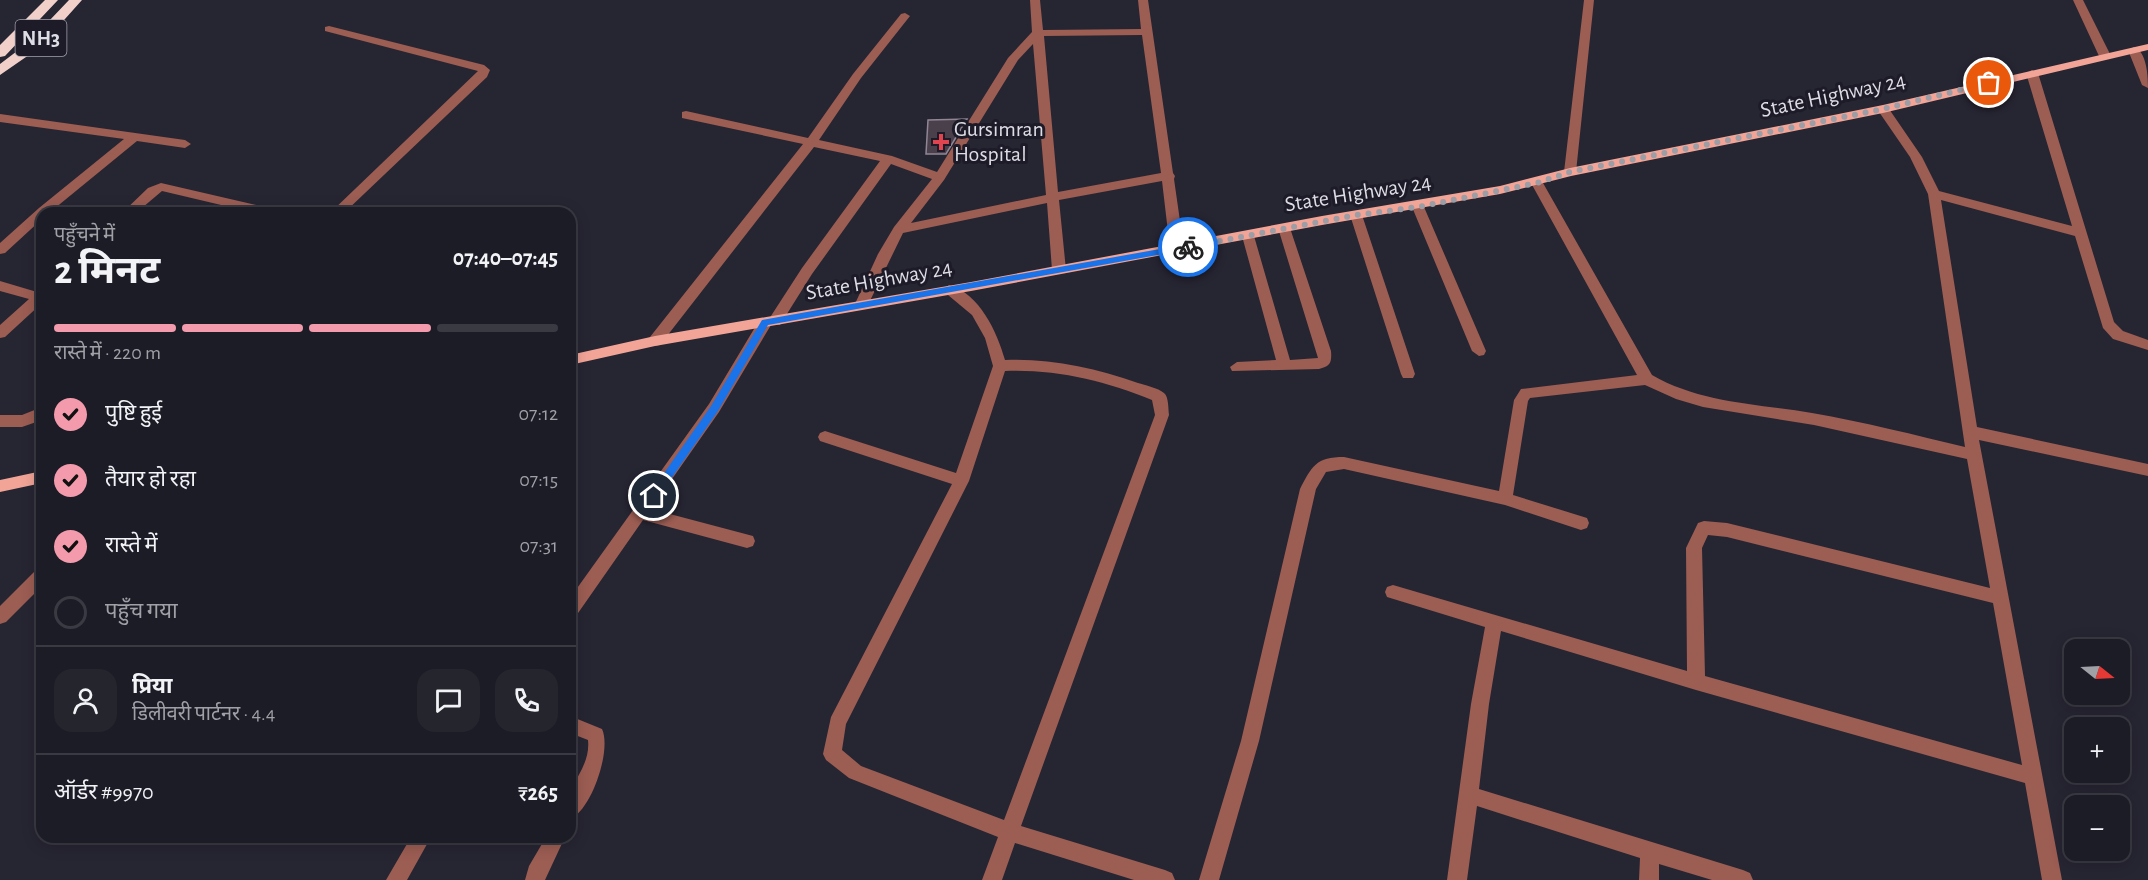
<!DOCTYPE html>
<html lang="hi">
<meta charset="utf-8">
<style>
:root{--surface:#1c1c26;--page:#25252e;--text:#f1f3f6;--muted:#a0a1a7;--line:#3a3a43;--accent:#f39aac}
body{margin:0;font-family:"Alegreya Sans","Noto Sans Devanagari",sans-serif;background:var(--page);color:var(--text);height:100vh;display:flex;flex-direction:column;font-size:22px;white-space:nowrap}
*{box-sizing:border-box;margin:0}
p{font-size:20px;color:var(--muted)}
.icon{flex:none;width:33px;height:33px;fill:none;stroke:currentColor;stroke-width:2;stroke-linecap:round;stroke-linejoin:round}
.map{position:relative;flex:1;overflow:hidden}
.details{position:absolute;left:36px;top:207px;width:540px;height:636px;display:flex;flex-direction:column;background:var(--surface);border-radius:18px;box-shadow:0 3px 15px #0003,0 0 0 2px var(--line)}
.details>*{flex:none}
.needle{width:39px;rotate:108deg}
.tools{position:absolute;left:2064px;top:639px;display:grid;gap:12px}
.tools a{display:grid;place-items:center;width:66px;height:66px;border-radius:12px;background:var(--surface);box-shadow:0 3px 15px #0003,0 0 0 2px var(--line);font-size:30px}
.pin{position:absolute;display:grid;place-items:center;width:51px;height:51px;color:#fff;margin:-26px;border:3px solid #fff;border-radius:50%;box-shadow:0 2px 6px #0007}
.courier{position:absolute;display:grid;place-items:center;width:60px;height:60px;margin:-30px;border:4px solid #1a73e8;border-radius:50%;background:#fff;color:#222;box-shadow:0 2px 8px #0007}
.overview em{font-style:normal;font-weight:700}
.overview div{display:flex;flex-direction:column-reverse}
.overview{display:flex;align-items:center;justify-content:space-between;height:102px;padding:0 18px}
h1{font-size:39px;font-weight:700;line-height:45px}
.bar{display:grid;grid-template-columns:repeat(4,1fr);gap:9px 6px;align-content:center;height:72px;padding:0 18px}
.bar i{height:8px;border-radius:4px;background:var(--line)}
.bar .current{background:var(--accent)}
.bar p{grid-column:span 4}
.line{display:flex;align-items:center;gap:15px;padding:0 18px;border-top:2px solid var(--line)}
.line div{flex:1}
.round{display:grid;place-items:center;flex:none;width:63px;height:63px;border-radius:18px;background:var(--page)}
ol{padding:0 18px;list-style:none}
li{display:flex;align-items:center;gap:18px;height:66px}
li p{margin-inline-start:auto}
li .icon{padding:6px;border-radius:50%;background:var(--accent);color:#111;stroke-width:4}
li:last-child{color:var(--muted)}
li i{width:33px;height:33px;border:3px solid var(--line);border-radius:50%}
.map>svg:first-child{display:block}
.building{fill:#4a404c;stroke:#918694;stroke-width:1.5}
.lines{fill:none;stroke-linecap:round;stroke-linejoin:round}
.minor{fill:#9c5d53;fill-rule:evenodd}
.major{fill:#f2a497;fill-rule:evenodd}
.highway{fill:#f1d0ca;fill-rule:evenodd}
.route{fill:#1a73e8}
.done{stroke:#9d9da6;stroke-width:6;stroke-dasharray:0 10.8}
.health-dot{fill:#e0444e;stroke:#1d1b28;stroke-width:2}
.labels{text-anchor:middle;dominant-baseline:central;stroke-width:6;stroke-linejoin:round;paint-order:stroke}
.shield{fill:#1d1b28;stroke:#a3a3ac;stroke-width:1.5}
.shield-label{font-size:21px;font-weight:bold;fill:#dddde5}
.street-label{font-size:22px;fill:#dddde5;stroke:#1d1b28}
.poi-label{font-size:22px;fill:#dddde5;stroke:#1d1b28;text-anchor:start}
</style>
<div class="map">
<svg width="2148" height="880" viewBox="0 0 2148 880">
<rect width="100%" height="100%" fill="#262532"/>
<path class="building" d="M967 119 946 154H926L928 120Z"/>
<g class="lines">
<path class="minor" d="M1030 0H1040L1043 30 1141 29 1138 0H1148L1173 173 1175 176 1174 179 1184 249 1182 252 1177 253 1170 249 1162 181 1059 200 1066 270 1064 273H1054L1052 270 1047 203 903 233 866 309H856L854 306 878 254 894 227 932 179 891 164 812 274 780 325H771L719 412 651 509 753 536 755 541 753 546 747 548 643 520 576 616 570 618V598L709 404 760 319H769L802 268 880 161 814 147 660 345 655 346 648 341 650 337 803 144 682 118V112L686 111 808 138 853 74 901 14 905 13 910 16 861 78 819 140 892 156 937 172 1008 58 1032 32ZM1142 35 1161 173 1058 192 1044 36ZM1033 44 1046 195 911 223 944 180 1018 60Z
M1584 0H1594L1576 172 1570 176 1564 172Z
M2073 0H2083L2111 56 2109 58 2105 59 2099 56Z
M329 26 484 65 490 70 487 77 344 213H330L478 71 325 31V27Z
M2134 47C2147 52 2148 76 2148 88L2142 85 2128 50Z
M2032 70 2038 73 2114 322 2123 331 2148 340V350L2113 339 2103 328 2075 236 1941 200 1977 427 2148 464V476L1979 440 2062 880H2042L2025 783 1696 690 1501 631 1489 704 1479 789 1743 870 1750 873 1753 880H1712L1659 864V880H1639L1640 858 1477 806 1467 880H1447L1471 704 1485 627 1387 597 1385 592 1387 587 1393 585 1687 671 1686 548 1698 523 1704 521 1727 523 1990 588 1967 459 1814 425 1703 407 1676 399 1645 385 1530 398 1528 401 1513 495 1587 518 1589 523 1587 528 1581 530 1505 505 1344 469 1326 472 1316 489 1259 741 1219 880H1199L1241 741 1300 489C1312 466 1316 457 1344 457L1499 491 1514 400 1521 389 1637 375 1531 183 1533 180 1537 179 1543 183 1652 375C1700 403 1759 404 1812 413 1864 422 1915 435 1965 447L1928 194 1910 157 1877 109 1883 105 1887 106 1922 157 1939 191 2072 226 2026 73ZM1708 535 1727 537 1993 603 2022 765 1705 676 1702 548Z
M0 114 185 140 191 144 185 148 137 141 49 213H42V219L5 253 0 254V243L39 208 124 139 0 122Z
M161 183 273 209 279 213H255L162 191 136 213H122L148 188Z
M1418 203 1424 207 1486 351 1484 355 1479 356 1472 351 1412 207Z
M1356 211 1362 215 1415 374 1413 378H1403L1401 374 1350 215Z
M1284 224 1290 228 1331 351C1332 363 1330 366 1319 369L1232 371 1230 367 1237 362 1276 360 1242 236 1248 232 1254 236 1290 360 1318 358 1278 228Z
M0 281 37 292 42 290V303L5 337 0 338V325L29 299 0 291Z
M949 285C980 294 997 332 1005 360 1050 358 1095 368 1138 383 1145 385 1158 388 1164 393 1169 397 1168 409 1169 415L1021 826 1165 870 1172 873 1175 880H1134L1015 843 1002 880H982L998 837 849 778 826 760 823 754 831 717 952 484 820 441 818 437 820 433 825 431 956 473 993 366 985 338 972 315 942 290ZM1005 371C1056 369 1106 381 1152 400L1155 415 1004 820 861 766 842 750 846 724 969 481Z
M42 407V420L22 427H0V415H22Z
M42 569V586L6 622 0 624V606L35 571Z
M570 716 602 729C612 750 591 811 570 819 570 811 568 798 571 790 579 773 590 760 588 740L570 733Z
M411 837H431L407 880H386Z
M546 837H565L545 880H525L529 866Z"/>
<path class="major" d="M2148 44V50L1883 113 1571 176 1500 194 1322 225 971 291 655 346 570 365V355L655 336 971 282 1322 216 1500 186 1570 168 1883 105Z
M42 471V483L0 492V480Z"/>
<path class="highway" d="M45 0H58L5 56 0 57V45Z
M69 0H82L39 48 0 75V64L29 42Z"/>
</g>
<path class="route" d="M1188 244 1192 247 1191 249 768 325 718 411 657 499 654 500 648 496 711 406 762 320Z"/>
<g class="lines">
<path class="done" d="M1188 247 1356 215 1418 207 1537 183 1570 172 1883 109 1989 83"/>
</g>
<path class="health-dot" d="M938 133h6v6h6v6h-6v6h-6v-6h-6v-6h6z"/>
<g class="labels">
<rect class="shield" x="15.5" y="20" width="51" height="36" rx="4.5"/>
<g class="shield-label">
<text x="41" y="38">NH3</text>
</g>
<g class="street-label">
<text transform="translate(1833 95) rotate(-12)">State Highway 24</text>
<text transform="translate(1358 193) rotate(-9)">State Highway 24</text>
<text transform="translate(879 280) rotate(-10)">State Highway 24</text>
</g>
<g class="poi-label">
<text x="954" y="129">Gursimran<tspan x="954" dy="25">Hospital</tspan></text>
</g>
</g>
</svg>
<div class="tools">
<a><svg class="needle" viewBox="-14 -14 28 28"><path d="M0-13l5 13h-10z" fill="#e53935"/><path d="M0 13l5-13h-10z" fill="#a0a1a7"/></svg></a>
<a>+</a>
<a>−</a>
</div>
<div class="pin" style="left:1989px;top:83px;background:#ea580c"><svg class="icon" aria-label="bag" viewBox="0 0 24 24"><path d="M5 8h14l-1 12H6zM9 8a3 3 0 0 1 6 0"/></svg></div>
<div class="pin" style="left:654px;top:496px;background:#1f2937"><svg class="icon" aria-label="home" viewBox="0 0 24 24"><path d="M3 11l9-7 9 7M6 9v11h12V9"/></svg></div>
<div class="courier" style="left:1188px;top:247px"><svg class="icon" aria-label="bike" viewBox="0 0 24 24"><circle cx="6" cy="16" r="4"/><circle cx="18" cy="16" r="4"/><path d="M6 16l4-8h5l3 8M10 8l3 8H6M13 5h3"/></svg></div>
<section class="details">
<div class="overview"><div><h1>2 मिनट</h1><p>पहुँचने में</p></div><em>07:40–07:45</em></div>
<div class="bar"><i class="current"></i><i class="current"></i><i class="current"></i><i></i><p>रास्ते में · 220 m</p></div>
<ol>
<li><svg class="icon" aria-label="check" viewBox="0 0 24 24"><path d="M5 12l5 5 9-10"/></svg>पुष्टि हुई<p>07:12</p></li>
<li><svg class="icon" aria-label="check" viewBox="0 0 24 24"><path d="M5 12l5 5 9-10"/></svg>तैयार हो रहा<p>07:15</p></li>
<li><svg class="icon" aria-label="check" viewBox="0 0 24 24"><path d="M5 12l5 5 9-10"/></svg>रास्ते में<p>07:31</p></li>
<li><i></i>पहुँच गया</li>
</ol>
<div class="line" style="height:108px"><a class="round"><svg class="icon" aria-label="person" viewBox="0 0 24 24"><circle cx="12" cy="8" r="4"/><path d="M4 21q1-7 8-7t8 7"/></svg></a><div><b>प्रिया</b><p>डिलीवरी पार्टनर · 4.4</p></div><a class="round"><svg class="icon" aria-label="chat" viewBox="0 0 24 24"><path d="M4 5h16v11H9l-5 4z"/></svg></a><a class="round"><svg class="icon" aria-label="phone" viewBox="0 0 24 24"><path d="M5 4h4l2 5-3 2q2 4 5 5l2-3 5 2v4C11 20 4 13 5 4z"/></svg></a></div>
<div class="line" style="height:78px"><div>ऑर्डर #9970</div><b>₹265</b></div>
</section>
</div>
